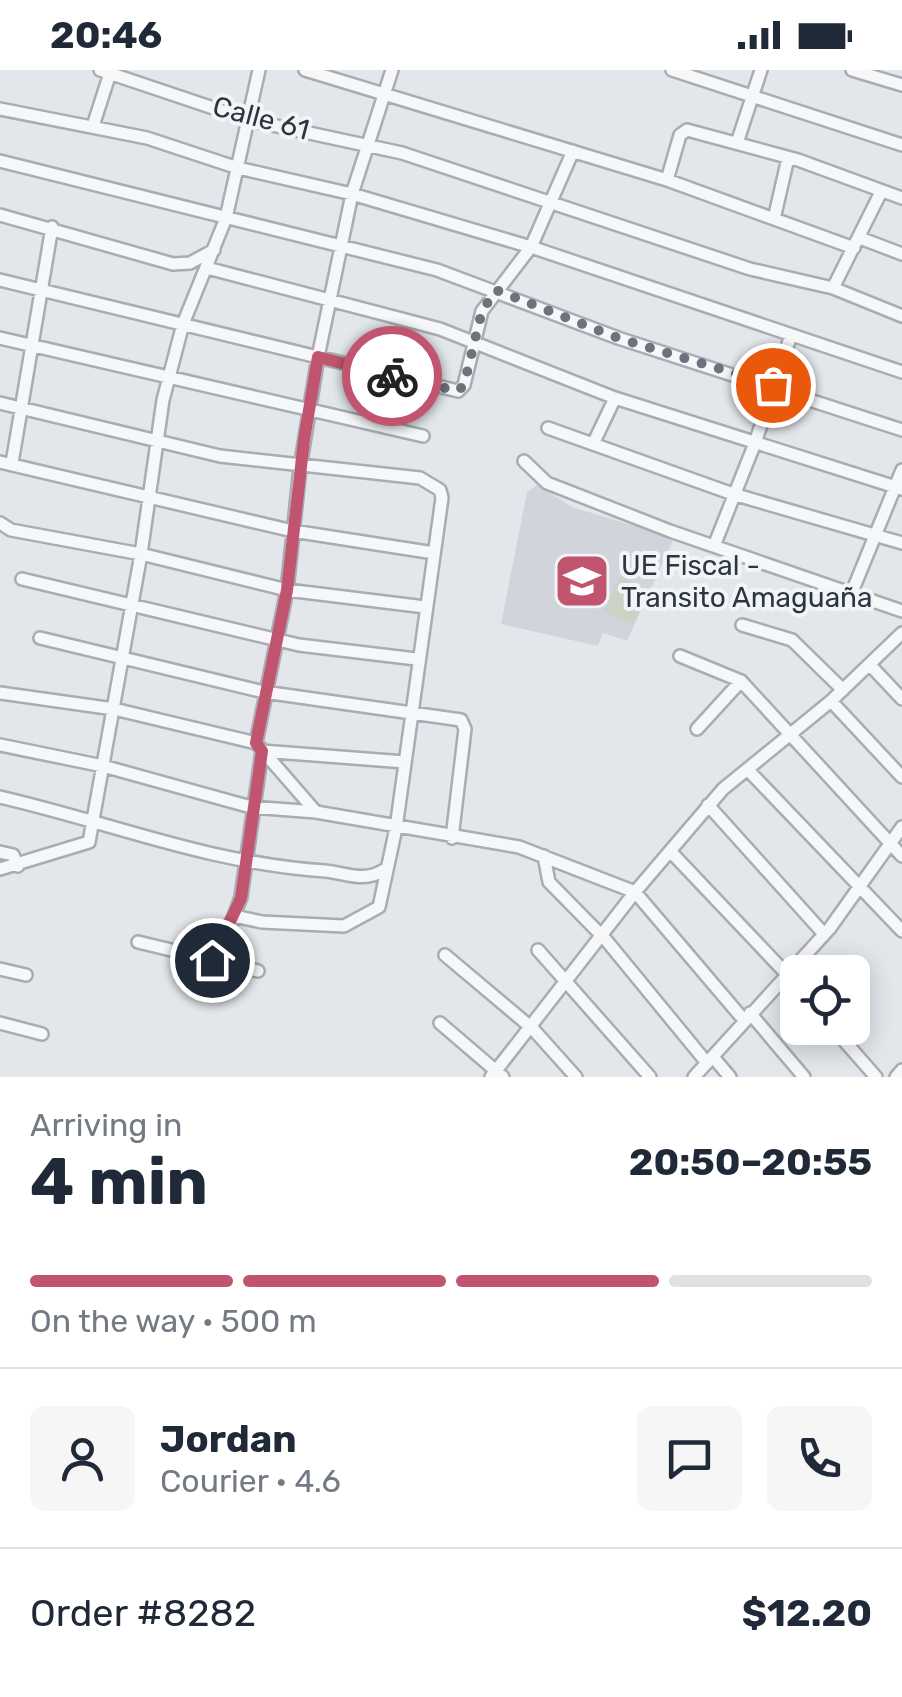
<!DOCTYPE html>
<meta charset="utf-8">
<style>
:root{--surface:#fff;--page:#f6f6f7;--text:#1f2937;--muted:#747a83;--line:#e0e1e3;--accent:#c1556f}
body{margin:0;font-family:Rubik,sans-serif;background:var(--page);color:var(--text);height:100vh;display:flex;flex-direction:column;font-size:38px;white-space:nowrap}
*{box-sizing:border-box;margin:0}
p{font-size:32px;color:var(--muted)}
.icon{flex:none;width:55px;height:55px;fill:none;stroke:currentColor;stroke-width:2;stroke-linecap:round;stroke-linejoin:round}
.map{position:relative;height:1007px;overflow:hidden}
.drawer{display:flex;flex-direction:column;background:var(--surface);flex:1}
.drawer>*{flex:none}
.controls{position:absolute;left:780px;top:885px;display:grid;gap:20px}
.controls a{display:grid;place-items:center;width:90px;height:90px;border-radius:15px;background:var(--surface);box-shadow:0 5px 25px #0003;font-size:50px}
.pin{position:absolute;display:grid;place-items:center;width:85px;height:85px;color:#fff;margin:-42px;border:5px solid #fff;border-radius:50%;box-shadow:0 2px 10px #0007}
.courier{position:absolute;display:grid;place-items:center;width:100px;height:100px;margin:-50px;border:8px solid #c1556f;border-radius:50%;background:#fff;color:#222;box-shadow:0 2px 12px #0007}
.overview em{font-style:normal;font-weight:700}
.overview div{display:flex;flex-direction:column-reverse}
.overview{display:flex;align-items:center;justify-content:space-between;height:170px;padding:0 30px}
h1{font-size:65px;font-weight:700;line-height:75px}
.bar{display:grid;grid-template-columns:repeat(4,1fr);gap:15px 10px;align-content:center;height:120px;padding:0 30px}
.bar i{height:12px;border-radius:8px;background:var(--line)}
.bar .selected{background:var(--accent)}
.bar p{grid-column:span 4}
.line{display:flex;align-items:center;gap:25px;padding:0 30px;border-top:2px solid var(--line)}
.line div{flex:1}
.round{display:grid;place-items:center;flex:none;width:105px;height:105px;border-radius:15px;background:var(--page)}
.status{display:flex;justify-content:space-between;align-items:center;height:70px;padding:0 50px;background:var(--surface);direction:ltr}
.status svg{height:28px;fill:currentColor}
.map>svg:first-child{display:block}
.built{fill:#d1d5db}
.green{fill:#cad3c5}
.lines{fill:none;stroke-linecap:round;stroke-linejoin:round}
.minor-casing{stroke:#a8adb4;stroke-width:16}
.minor{stroke:#f5f7f8;stroke-width:11}
.done{stroke:#6c737c;stroke-width:10;stroke-dasharray:0 18}
.route{stroke:#c1556f;stroke-width:12}
.labels{text-anchor:middle;dominant-baseline:central;stroke-width:8;stroke-linejoin:round;paint-order:stroke}
.street-label{font-size:28px;fill:#2c3540;stroke:#f2f5f7}
.poi-label{font-size:28px;fill:#2c3540;stroke:#f2f5f7;text-anchor:start}
</style>
<div class="status"><b>20:46</b><svg viewBox="0 0 49 12"><path d="M0 12V9h3v3zM5 12V6h3v6zM10 12V3h3v9zM15 12V0h3v12zM26 1h20v11H26zM47 4h2v5h-2z"/></svg></div>
<div class="map">
<svg width="902" height="1007" viewBox="0 0 902 1007">
<rect width="100%" height="100%" fill="#e3e6ea"/>
<path class="built" d="M537 415 572 437 674 468 627 571 603 563 598 576 501 554 527 422Z"/>
<path class="green" d="M620 506 649 520 633 555 604 542Z"/>
<g class="lines">
<g class="minor-casing">
<path id="minor" d="M100 0 249 50 402 83 750 199 833 218 902 246
M305 0 667 110 854 178
M672 0 902 75
M852 0 902 15
M0 39 147 68 238 98 352 124 531 177 902 302
M93 56 111 0
M737 73 761 0
M0 91 437 200 618 268 902 360
M667 110 680 65 687 60 798 90 902 128
M0 145 173 194 190 193 214 180
M774 149 788 88
M860 168 902 184
M207 198 440 259 615 328 902 419
M0 210 458 321 464 315 482 241 531 177 573 81
M833 218 881 122
M0 268 423 366
M0 333 220 386 420 408 440 420 442 428 396 758 379 837 344 856 262 852 234 846 212 890
M548 358 733 424 902 473
M593 374 615 328
M524 391 547 413 670 461 902 541
M0 392 293 461 434 483
M12 393 52 157
M0 453 11 460 141 484 287 520 425 537
M714 476 755 373 791 265
M22 509 299 575 416 589
M852 522 902 400
M742 555 792 570 843 620
M40 568 264 622 461 650 465 659 452 768
M680 586 741 611 902 786
M870 595 902 629
M0 623 114 639 256 673 316 742
M831 631 902 707
M697 659 741 611
M256 673 287 520 300 398 318 287 352 124 392 0
M0 675 103 696 251 737 316 742 519 777 635 822 743 949
M748 700 902 861
M0 727C113 753 207 793 325 801 347 803 363 813 384 800
M708 735 824 864
M0 782 13 785 18 796
M671 782 798 916
M544 786 549 812 606 870 707 993
M0 799 89 772 141 484 163 330 183 254 226 148 259 0
M234 846 241 827 262 681 405 692
M138 872 258 901
M538 880 650 1007
M445 885 533 959 576 1007
M0 899 26 905
M750 943 804 1007
M0 953 42 964
M440 953 503 1007
M833 958 876 1007
M713 987 730 1007
M491 1007 635 822 723 719 831 631 902 563
M694 1007 830 858 902 757
M896 1007 902 1000"/>
</g>
<use href="#minor" class="minor"/>
</g>
<g class="lines">
<path class="done" d="M392 306 458 321 464 315 482 241 496 220 618 268 773 315"/>
<path class="route" d="M212 890 241 828 262 681 256 673 287 520 304 370 318 287 392 306"/>
</g>
<defs>
<g id="school-square" transform="scale(2.875)"><rect x="-9" y="-9" width="18" height="18" rx="4" fill="#c1556f" stroke="#f2f5f7"/><path d="M0-5L7-2L0 1L-7-2ZM-4 1L0 2.5L4 1V4Q0 6-4 4Z" fill="#fff"/></g>
</defs>
<g fill-rule="evenodd">
<use href="#school-square" x="582" y="511"/>
</g>
<g class="labels">
<g class="street-label">
<text transform="translate(261 48) rotate(15)">Calle 61</text>
</g>
<g class="poi-label">
<text x="621" y="495">UE Fiscal -<tspan x="621" dy="32">Transito Amaguaña</tspan></text>
</g>
</g>
</svg>
<div class="controls">
<a><svg class="icon" aria-label="locate" viewBox="0 0 24 24"><circle cx="12" cy="12" r="6"/><path d="M12 2v4M12 18v4M2 12h4M18 12h4"/></svg></a>
</div>
<div class="pin" style="left:773px;top:315px;background:#ea580c"><svg class="icon" aria-label="bag" viewBox="0 0 24 24"><path d="M5 8h14l-1 12H6zM9 8a3 3 0 0 1 6 0"/></svg></div>
<div class="pin" style="left:212px;top:890px;background:#1f2937"><svg class="icon" aria-label="home" viewBox="0 0 24 24"><path d="M3 11l9-7 9 7M6 9v11h12V9"/></svg></div>
<div class="courier" style="left:392px;top:306px"><svg class="icon" aria-label="bike" viewBox="0 0 24 24"><circle cx="6" cy="16" r="4"/><circle cx="18" cy="16" r="4"/><path d="M6 16l4-8h5l3 8M10 8l3 8H6M13 5h3"/></svg></div>
</div>
<section class="drawer">
<div class="overview"><div><h1>4 min</h1><p>Arriving in</p></div><em>20:50–20:55</em></div>
<div class="bar"><i class="selected"></i><i class="selected"></i><i class="selected"></i><i></i><p>On the way · 500 m</p></div>
<div class="line" style="height:180px"><a class="round"><svg class="icon" aria-label="person" viewBox="0 0 24 24"><circle cx="12" cy="8" r="4"/><path d="M4 21q1-7 8-7t8 7"/></svg></a><div><b>Jordan</b><p>Courier · 4.6</p></div><a class="round"><svg class="icon" aria-label="chat" viewBox="0 0 24 24"><path d="M4 5h16v11H9l-5 4z"/></svg></a><a class="round"><svg class="icon" aria-label="phone" viewBox="0 0 24 24"><path d="M5 4h4l2 5-3 2q2 4 5 5l2-3 5 2v4C11 20 4 13 5 4z"/></svg></a></div>
<div class="line" style="height:130px"><div>Order #8282</div><b>$12.20</b></div>
</section>
